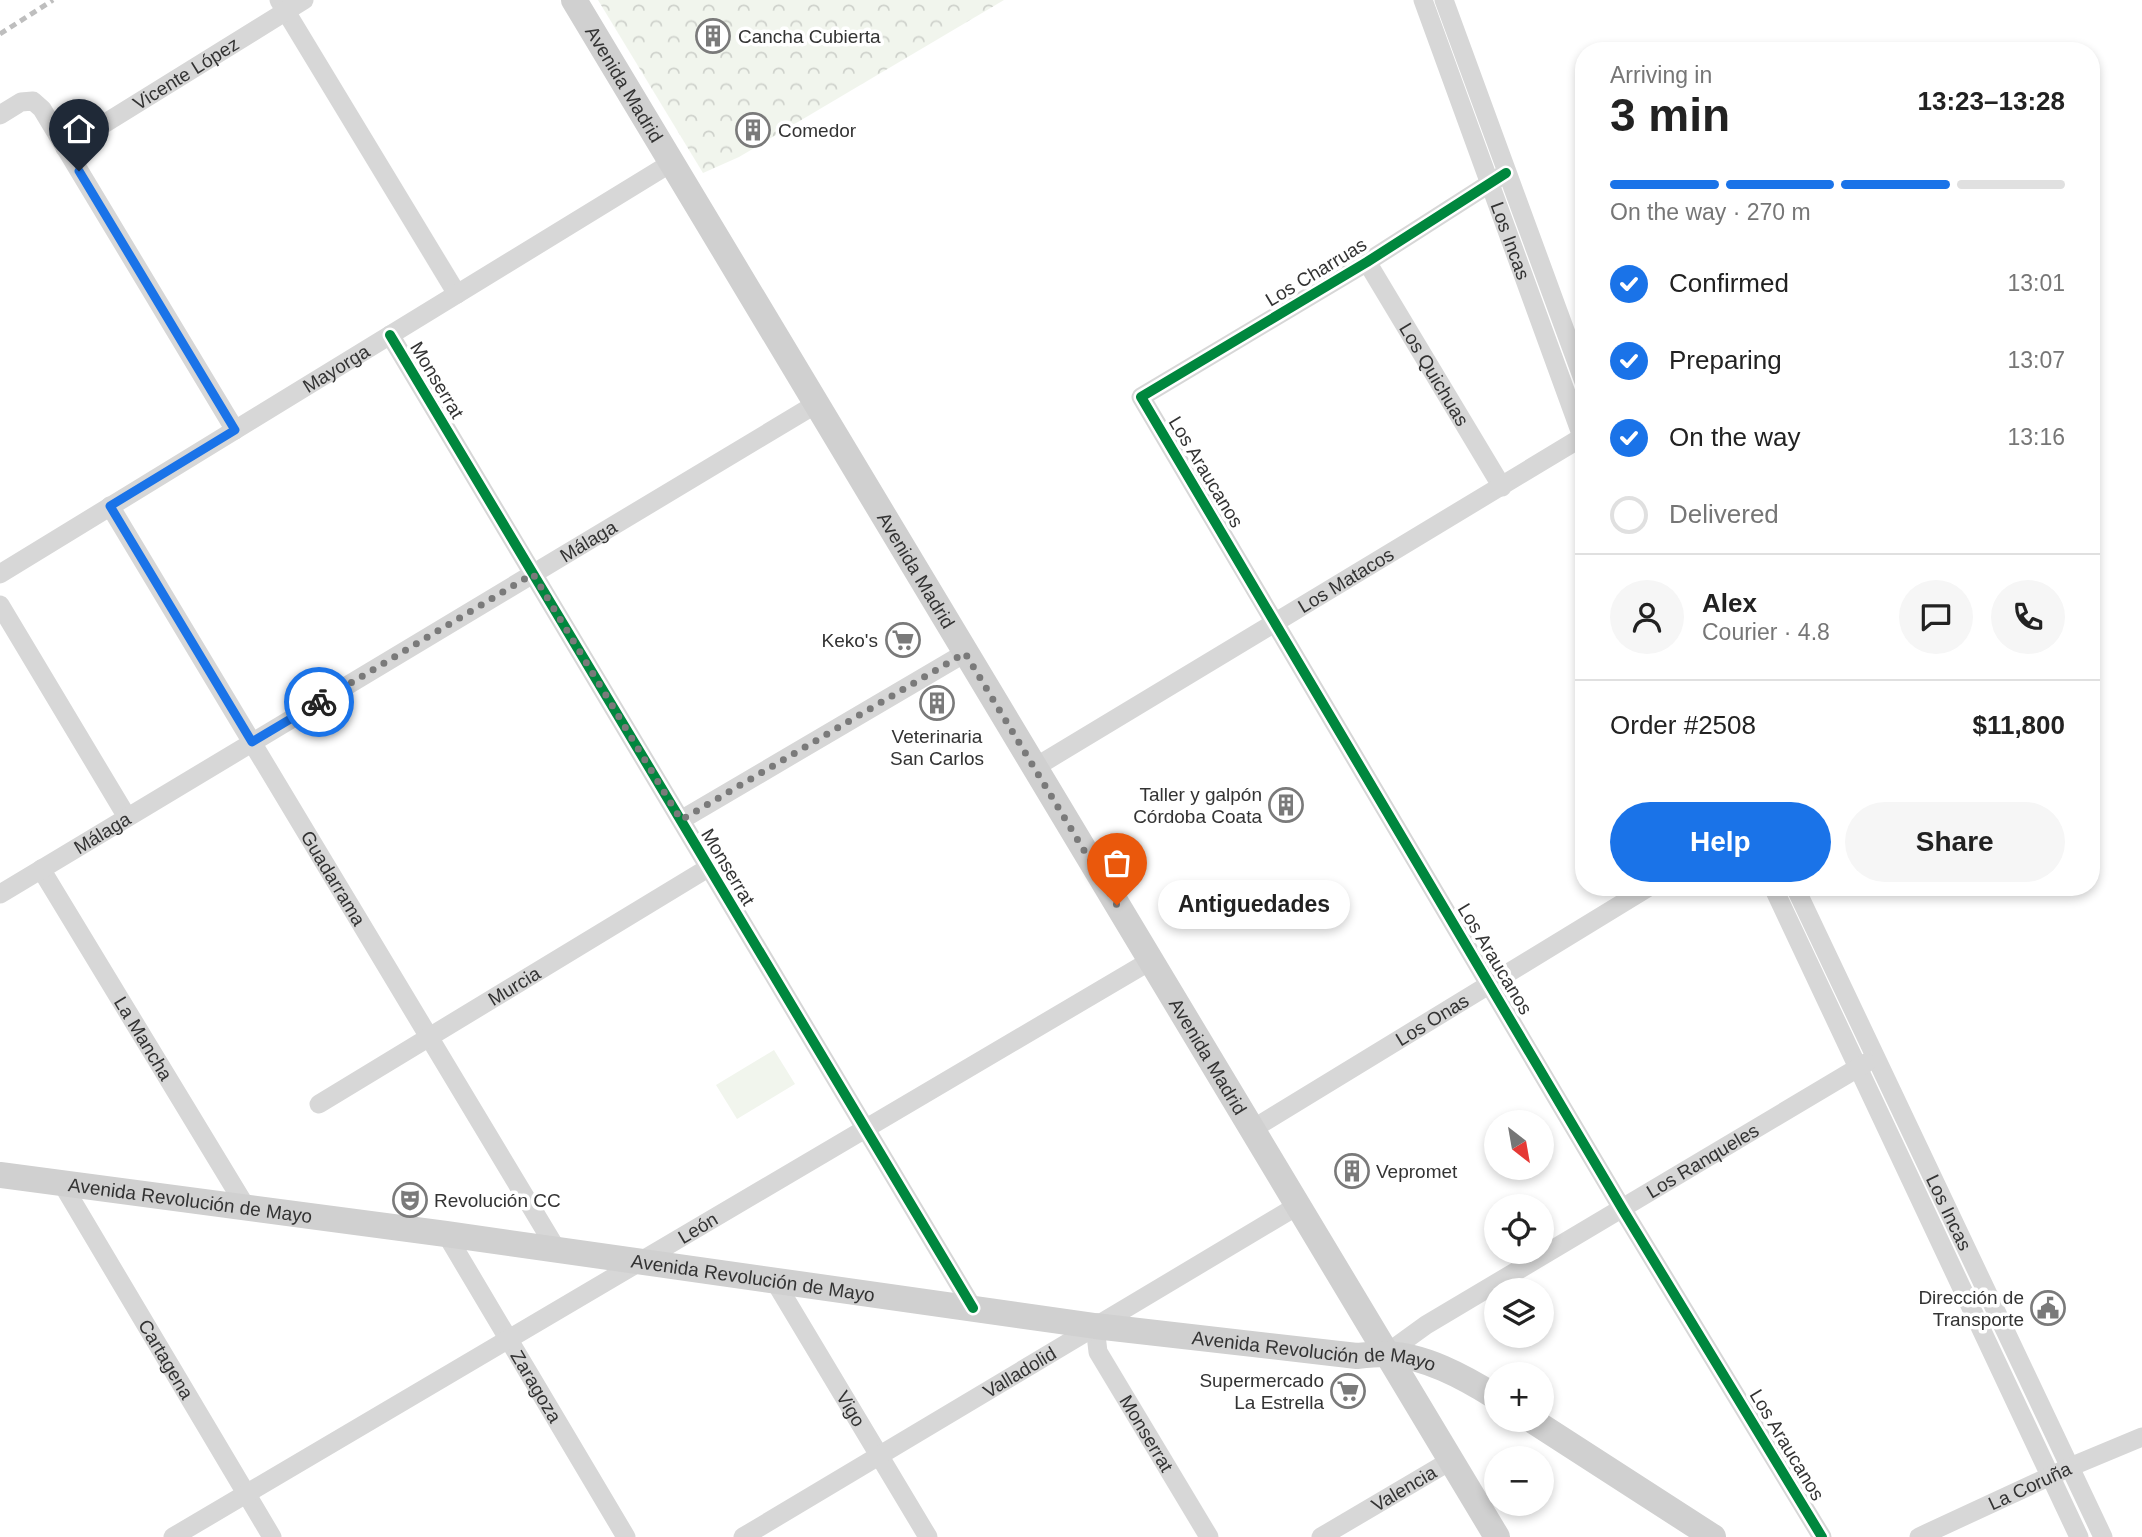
<!DOCTYPE html>
<meta charset="utf-8">
<style>
:root{--surface:#fff;--page:#f6f6f6;--text:#222;--muted:#767676;--line:#e0e0e0;--accent:#1a73e8}
body{margin:0;font-family:Arial,sans-serif;background:var(--page);color:var(--text);height:100vh;display:flex;flex-direction:column;font-size:26px;white-space:nowrap}
*{box-sizing:border-box;margin:0}
p{font-size:23px;color:var(--muted)}
.icon{flex:none;width:38px;height:38px;fill:none;stroke:currentColor;stroke-width:2;stroke-linecap:round;stroke-linejoin:round}
.map{position:relative;flex:1;overflow:hidden}
.panel{position:absolute;left:1575px;top:42px;width:525px;height:854px;display:flex;flex-direction:column;background:var(--surface);border-radius:28px;box-shadow:0 4px 10px #0003}
.panel>*{flex:none}
.needle{width:46px;rotate:149deg}
.fabs{position:absolute;left:1484px;top:1110px;display:grid;gap:14px}
.fabs a{display:grid;place-items:center;width:70px;height:70px;border-radius:50%;background:var(--surface);box-shadow:0 4px 10px #0003;font-size:35px}
.pin{position:absolute;display:grid;place-items:center;width:60px;height:60px;color:#fff;margin:-72px -30px;border-radius:50% 50% 50% 0;rotate:-45deg;box-shadow:0 0 7px #0007}
.pin .icon{rotate:45deg}
.courier{position:absolute;display:grid;place-items:center;width:70px;height:70px;margin:-35px;border:5px solid #1a73e8;border-radius:50%;background:#fff;color:#222;box-shadow:0 2px 9px #0007}
.bubble{position:absolute;height:49px;border-radius:24px;background:var(--surface);box-shadow:0 4px 10px #0003;font-size:23px;font-weight:700;line-height:49px;text-align:center}
.summary em{font-style:normal;font-weight:700}
.summary div{display:flex;flex-direction:column-reverse}
.summary{display:flex;align-items:center;justify-content:space-between;height:119px;padding:0 35px}
h1{font-size:46px;font-weight:700;line-height:52px}
.bar{display:grid;grid-template-columns:repeat(4,1fr);gap:10px 7px;align-content:center;height:84px;padding:0 35px}
.bar i{height:9px;border-radius:5px;background:var(--line)}
.bar .on{background:var(--accent)}
.bar p{grid-column:span 4}
.line{display:flex;align-items:center;gap:18px;padding:0 35px;border-top:2px solid var(--line)}
.line div{flex:1}
.round{display:grid;place-items:center;flex:none;width:74px;height:74px;border-radius:37px;background:var(--page)}
ol{padding:0 35px;list-style:none}
li{display:flex;align-items:center;gap:21px;height:77px}
li p{margin-inline-start:auto}
li .icon{padding:7px;border-radius:50%;background:var(--accent);color:#fff;stroke-width:4}
li:last-child{color:var(--muted)}
li i{width:38px;height:38px;border:4px solid var(--line);border-radius:50%}
.button{display:flex;gap:14px;margin-top:auto;padding:14px 35px}
.button a{flex:1;height:80px;border-radius:42px;background:var(--accent);color:#fff;font-size:28px;font-weight:700;line-height:80px;text-align:center}
.button a+a{background:var(--page);color:var(--text)}
.map>svg:first-child{display:block}
.green{fill:#f1f5ed}
.park{fill:url(#park-crowns)}
.lines{fill:none;stroke-linecap:round;stroke-linejoin:round}
.minor{stroke:#d7d7d7;stroke-width:19}
.secondary{stroke:#d0d0d0;stroke-width:26}
.rail{stroke:#bebebe;stroke-width:5;stroke-dasharray:7 5;stroke-linecap:butt}
.cycleway-casing{stroke:#fff;stroke-width:15}
.cycleway{stroke:#00873e;stroke-width:10}
.done{stroke:#7a7a7a;stroke-width:7;stroke-dasharray:0 12.6}
.route{stroke:#1a73e8;stroke-width:9}
.labels{text-anchor:middle;dominant-baseline:central;stroke-width:7;stroke-linejoin:round;paint-order:stroke}
.poi-label{font-size:19px;fill:#333;stroke:#fff;text-anchor:start}
.street-label{font-size:19px;fill:#333;stroke:#fff}
</style>
<div class="map">
<svg width="2142" height="1537" viewBox="0 0 2142 1537">
<defs>
<pattern id="park-crowns" width="20" height="18" patternUnits="userSpaceOnUse" patternTransform="scale(1.75)"><rect width="20" height="18" fill="#f1f5ed"/><path d="M2 6a3 3 0 1 1 6 0M12 15a3 3 0 1 1 6 0" fill="none" stroke="#cfd2cc"/></pattern>
</defs>
<rect width="100%" height="100%" fill="#fff"/>
<path class="green" d="M774 1050 795 1084 737 1119 716 1085Z"/>
<path class="park" d="M598 0H1004L739 157 703 173Z"/>
<g class="lines">
<g class="minor">
<path d="M279 0 457 294"/>
<path id="s1" d="M1423 0 1584 442"/>
<path d="M1444 0 1584 382"/>
<path d="M0 115 21 102 33 101 42 109 235 430"/>
<path id="s2" d="M65 148 304 0"/>
<path d="M1506 173 1367 262 1141 397 1623 1210 1822 1537"/>
<path id="s3" d="M1367 262 1502 487"/>
<path d="M390 335 973 1308"/>
<path id="s4" d="M110 506 557 1250"/>
<path id="s5" d="M0 574 671 163"/>
<path d="M0 605 127 817"/>
<path id="s6" d="M1034 768 1584 436"/>
<path d="M681 820 965 653"/>
<path id="s7" d="M41 869 246 1207"/>
<path d="M1773 887 2079 1537"/>
<path id="s8" d="M1795 887 2103 1537"/>
<path id="s9" d="M0 894 816 404"/>
<path id="s10" d="M319 1104 708 868"/>
<path id="s11" d="M1251 1130 1649 887"/>
<path id="s12" d="M61 1182 272 1537"/>
<path id="s13" d="M446 1234 626 1537"/>
<path id="s14" d="M774 1280 928 1537"/>
<path id="s15" d="M1095 1326 1098 1352 1209 1537"/>
<path id="s16" d="M1386 1354 1426 1325 1866 1063"/>
<path id="s17" d="M173 1537 1150 961"/>
<path id="s18" d="M743 1537 1297 1206"/>
<path id="s19" d="M1321 1537 1450 1461"/>
<path id="s20" d="M1919 1537 2070 1467 2142 1437"/>
</g>
<g class="secondary">
<path id="s21" d="M574 0 1497 1537"/>
<path id="s22" d="M0 1175 446 1234 1095 1326 1357 1356C1366 1355 1376 1354 1385 1354 1424 1355 1464 1377 1496 1397"/>
<path d="M1530 1419 1713 1537"/>
</g>
<path class="rail" d="M0 34 53 0"/>
<g class="cycleway-casing">
<path id="cycleway" d="M1506 173 1367 262 1141 397 1623 1210 1822 1537
M390 335 973 1308"/>
</g>
<use href="#cycleway" class="cycleway"/>
</g>
<g class="lines">
<path class="done" d="M319 702 533 574 681 820 965 653 1117 905"/>
<path class="route" d="M79 171 235 430 110 506 252 742 319 702"/>
</g>
<defs>
<g id="building-ring" transform="scale(1.75)"><circle r="9.5" fill="#fff" stroke="#7a7a7a" stroke-width="1.5"/><path d="M-4-6H4V6H1V3H-1V6H-4ZM-2.5-4.3h1.7v1.8h-1.7ZM.8-4.3h1.7v1.8H.8ZM-2.5-1h1.7V.8h-1.7ZM.8-1h1.7V.8H.8Z" fill="#7a7a7a"/></g>
<g id="supermarket-ring" transform="scale(1.75)"><circle r="9.5" fill="#fff" stroke="#7a7a7a" stroke-width="1.5"/><path d="M-6-5.5h2.5l.6 2H6L4.5 2H-2.5L-4.4-4H-6ZM-1.5 3.2a1.3 1.3 0 1 0 .1 0ZM3 3.2a1.3 1.3 0 1 0 .1 0Z" fill="#7a7a7a"/></g>
<g id="theatre-ring" transform="scale(1.75)"><circle r="9.5" fill="#fff" stroke="#7a7a7a" stroke-width="1.5"/><path d="M-5-5.5Q0-4 5-5.5V0Q5 5 0 6Q-5 5-5 0ZM-3.3-2.5H-1v1.5H-3.3ZM1-2.5H3.3v1.5H1ZM-2.8 1Q0 5.5 2.8 1Z" fill="#7a7a7a"/></g>
<g id="civic-ring" transform="scale(1.75)"><circle r="9.5" fill="#fff" stroke="#7a7a7a" stroke-width="1.5"/><path d="M-.6-6.5H3V-4.5H.6V-3L4-1V1h2V6H-6V1h2V-1L-.6-3ZM-1.2 2.5V6h2.4V2.5Z" fill="#7a7a7a"/></g>
</defs>
<g fill-rule="evenodd">
<use href="#building-ring" x="713" y="36"/>
<use href="#building-ring" x="753" y="130"/>
<use href="#supermarket-ring" x="903" y="640"/>
<use href="#building-ring" x="937" y="703"/>
<use href="#building-ring" x="1286" y="805"/>
<use href="#building-ring" x="1352" y="1171"/>
<use href="#theatre-ring" x="410" y="1200"/>
<use href="#civic-ring" x="2048" y="1308"/>
<use href="#supermarket-ring" x="1348" y="1391"/>
</g>
<g class="labels">
<g class="poi-label">
<text x="738" y="36">Cancha Cubierta</text>
<text x="778" y="130">Comedor</text>
<text x="878" y="640" text-anchor="end">Keko's</text>
<text x="937" y="736" text-anchor="middle">Veterinaria<tspan x="937" dy="22">San Carlos</tspan></text>
<text x="1262" y="794" text-anchor="end">Taller y galpón<tspan x="1262" dy="22">Córdoba Coata</tspan></text>
<text x="1376" y="1171">Vepromet</text>
<text x="434" y="1200">Revolución CC</text>
<text x="2024" y="1297" text-anchor="end">Dirección de<tspan x="2024" dy="22">Transporte</tspan></text>
<text x="1324" y="1380" text-anchor="end">Supermercado<tspan x="1324" dy="22">La Estrella</tspan></text>
</g>
<g class="street-label">
<text stroke="none"><textPath href="#s2" startOffset="142">Vicente López</textPath></text>
<text stroke="none"><textPath href="#s21" startOffset="98">Avenida Madrid</textPath></text>
<text stroke="none"><textPath href="#s1" startOffset="256">Los Incas</textPath></text>
<text transform="translate(1316 272) rotate(-31)">Los Charruas</text>
<text stroke="none"><textPath href="#s5" startOffset="394">Mayorga</textPath></text>
<text stroke="none"><textPath href="#s3" startOffset="131">Los Quichuas</textPath></text>
<text transform="translate(437 380) rotate(59)">Monserrat</text>
<text transform="translate(1206 472) rotate(59)">Los Araucanos</text>
<text stroke="none"><textPath href="#s9" startOffset="686">Málaga</textPath></text>
<text stroke="none"><textPath href="#s21" startOffset="665">Avenida Madrid</textPath></text>
<text stroke="none"><textPath href="#s6" startOffset="364">Los Matacos</textPath></text>
<text stroke="none"><textPath href="#s9" startOffset="119">Málaga</textPath></text>
<text transform="translate(728 867) rotate(59)">Monserrat</text>
<text stroke="none"><textPath href="#s4" startOffset="434">Guadarrama</textPath></text>
<text transform="translate(1495 959) rotate(59)">Los Araucanos</text>
<text stroke="none"><textPath href="#s10" startOffset="228">Murcia</textPath></text>
<text stroke="none"><textPath href="#s11" startOffset="212">Los Onas</textPath></text>
<text stroke="none"><textPath href="#s7" startOffset="198">La Mancha</textPath></text>
<text stroke="none"><textPath href="#s21" startOffset="1232">Avenida Madrid</textPath></text>
<text stroke="none"><textPath href="#s16" startOffset="371">Los Ranqueles</textPath></text>
<text stroke="none"><textPath href="#s22" startOffset="192">Avenida Revolución de Mayo</textPath></text>
<text stroke="none"><textPath href="#s8" startOffset="360">Los Incas</textPath></text>
<text stroke="none"><textPath href="#s17" startOffset="609">León</textPath></text>
<text stroke="none"><textPath href="#s22" startOffset="760">Avenida Revolución de Mayo</textPath></text>
<text stroke="none"><textPath href="#s22" startOffset="1326">Avenida Revolución de Mayo</textPath></text>
<text stroke="none"><textPath href="#s12" startOffset="206">Cartagena</textPath></text>
<text stroke="none"><textPath href="#s18" startOffset="322">Valladolid</textPath></text>
<text stroke="none"><textPath href="#s13" startOffset="177">Zaragoza</textPath></text>
<text stroke="none"><textPath href="#s14" startOffset="150">Vigo</textPath></text>
<text stroke="none"><textPath href="#s15" startOffset="121">Monserrat</textPath></text>
<text transform="translate(1787 1445) rotate(59)">Los Araucanos</text>
<text stroke="none"><textPath href="#s20" startOffset="122">La Coruña</textPath></text>
<text stroke="none"><textPath href="#s19" startOffset="96">Valencia</textPath></text>
</g>
</g>
</svg>
<div class="fabs">
<a><svg class="needle" viewBox="-14 -14 28 28"><path d="M0-13l5 13h-10z" fill="#e53935"/><path d="M0 13l5-13h-10z" fill="#767676"/></svg></a>
<a><svg class="icon" aria-label="locate" viewBox="0 0 24 24"><circle cx="12" cy="12" r="6"/><path d="M12 2v4M12 18v4M2 12h4M18 12h4"/></svg></a>
<a><svg class="icon" aria-label="layers" viewBox="0 0 24 24"><path d="M12 4l9 5-9 5-9-5zM3 14l9 5 9-5"/></svg></a>
<a>+</a>
<a>−</a>
</div>
<div class="pin" style="left:1117px;top:905px;background:#ea580c"><svg class="icon" aria-label="bag" viewBox="0 0 24 24"><path d="M5 8h14l-1 12H6zM9 8a3 3 0 0 1 6 0"/></svg></div>
<div class="pin" style="left:79px;top:171px;background:#1f2937"><svg class="icon" aria-label="home" viewBox="0 0 24 24"><path d="M3 11l9-7 9 7M6 9v11h12V9"/></svg></div>
<div class="courier" style="left:319px;top:702px"><svg class="icon" aria-label="bike" viewBox="0 0 24 24"><circle cx="6" cy="16" r="4"/><circle cx="18" cy="16" r="4"/><path d="M6 16l4-8h5l3 8M10 8l3 8H6M13 5h3"/></svg></div>
<div class="bubble" style="left:1158px;top:880px;width:192px">Antiguedades</div>
<section class="panel">
<div class="summary"><div><h1>3 min</h1><p>Arriving in</p></div><em>13:23–13:28</em></div>
<div class="bar"><i class="on"></i><i class="on"></i><i class="on"></i><i></i><p>On the way · 270 m</p></div>
<ol>
<li><svg class="icon" aria-label="check" viewBox="0 0 24 24"><path d="M5 12l5 5 9-10"/></svg>Confirmed<p>13:01</p></li>
<li><svg class="icon" aria-label="check" viewBox="0 0 24 24"><path d="M5 12l5 5 9-10"/></svg>Preparing<p>13:07</p></li>
<li><svg class="icon" aria-label="check" viewBox="0 0 24 24"><path d="M5 12l5 5 9-10"/></svg>On the way<p>13:16</p></li>
<li><i></i>Delivered</li>
</ol>
<div class="line" style="height:126px"><a class="round"><svg class="icon" aria-label="person" viewBox="0 0 24 24"><circle cx="12" cy="8" r="4"/><path d="M4 21q1-7 8-7t8 7"/></svg></a><div><b>Alex</b><p>Courier · 4.8</p></div><a class="round"><svg class="icon" aria-label="chat" viewBox="0 0 24 24"><path d="M4 5h16v11H9l-5 4z"/></svg></a><a class="round"><svg class="icon" aria-label="phone" viewBox="0 0 24 24"><path d="M5 4h4l2 5-3 2q2 4 5 5l2-3 5 2v4C11 20 4 13 5 4z"/></svg></a></div>
<div class="line" style="height:91px"><div>Order #2508</div><b>$11,800</b></div>
<div class="button"><a>Help</a><a>Share</a></div>
</section>
</div>
